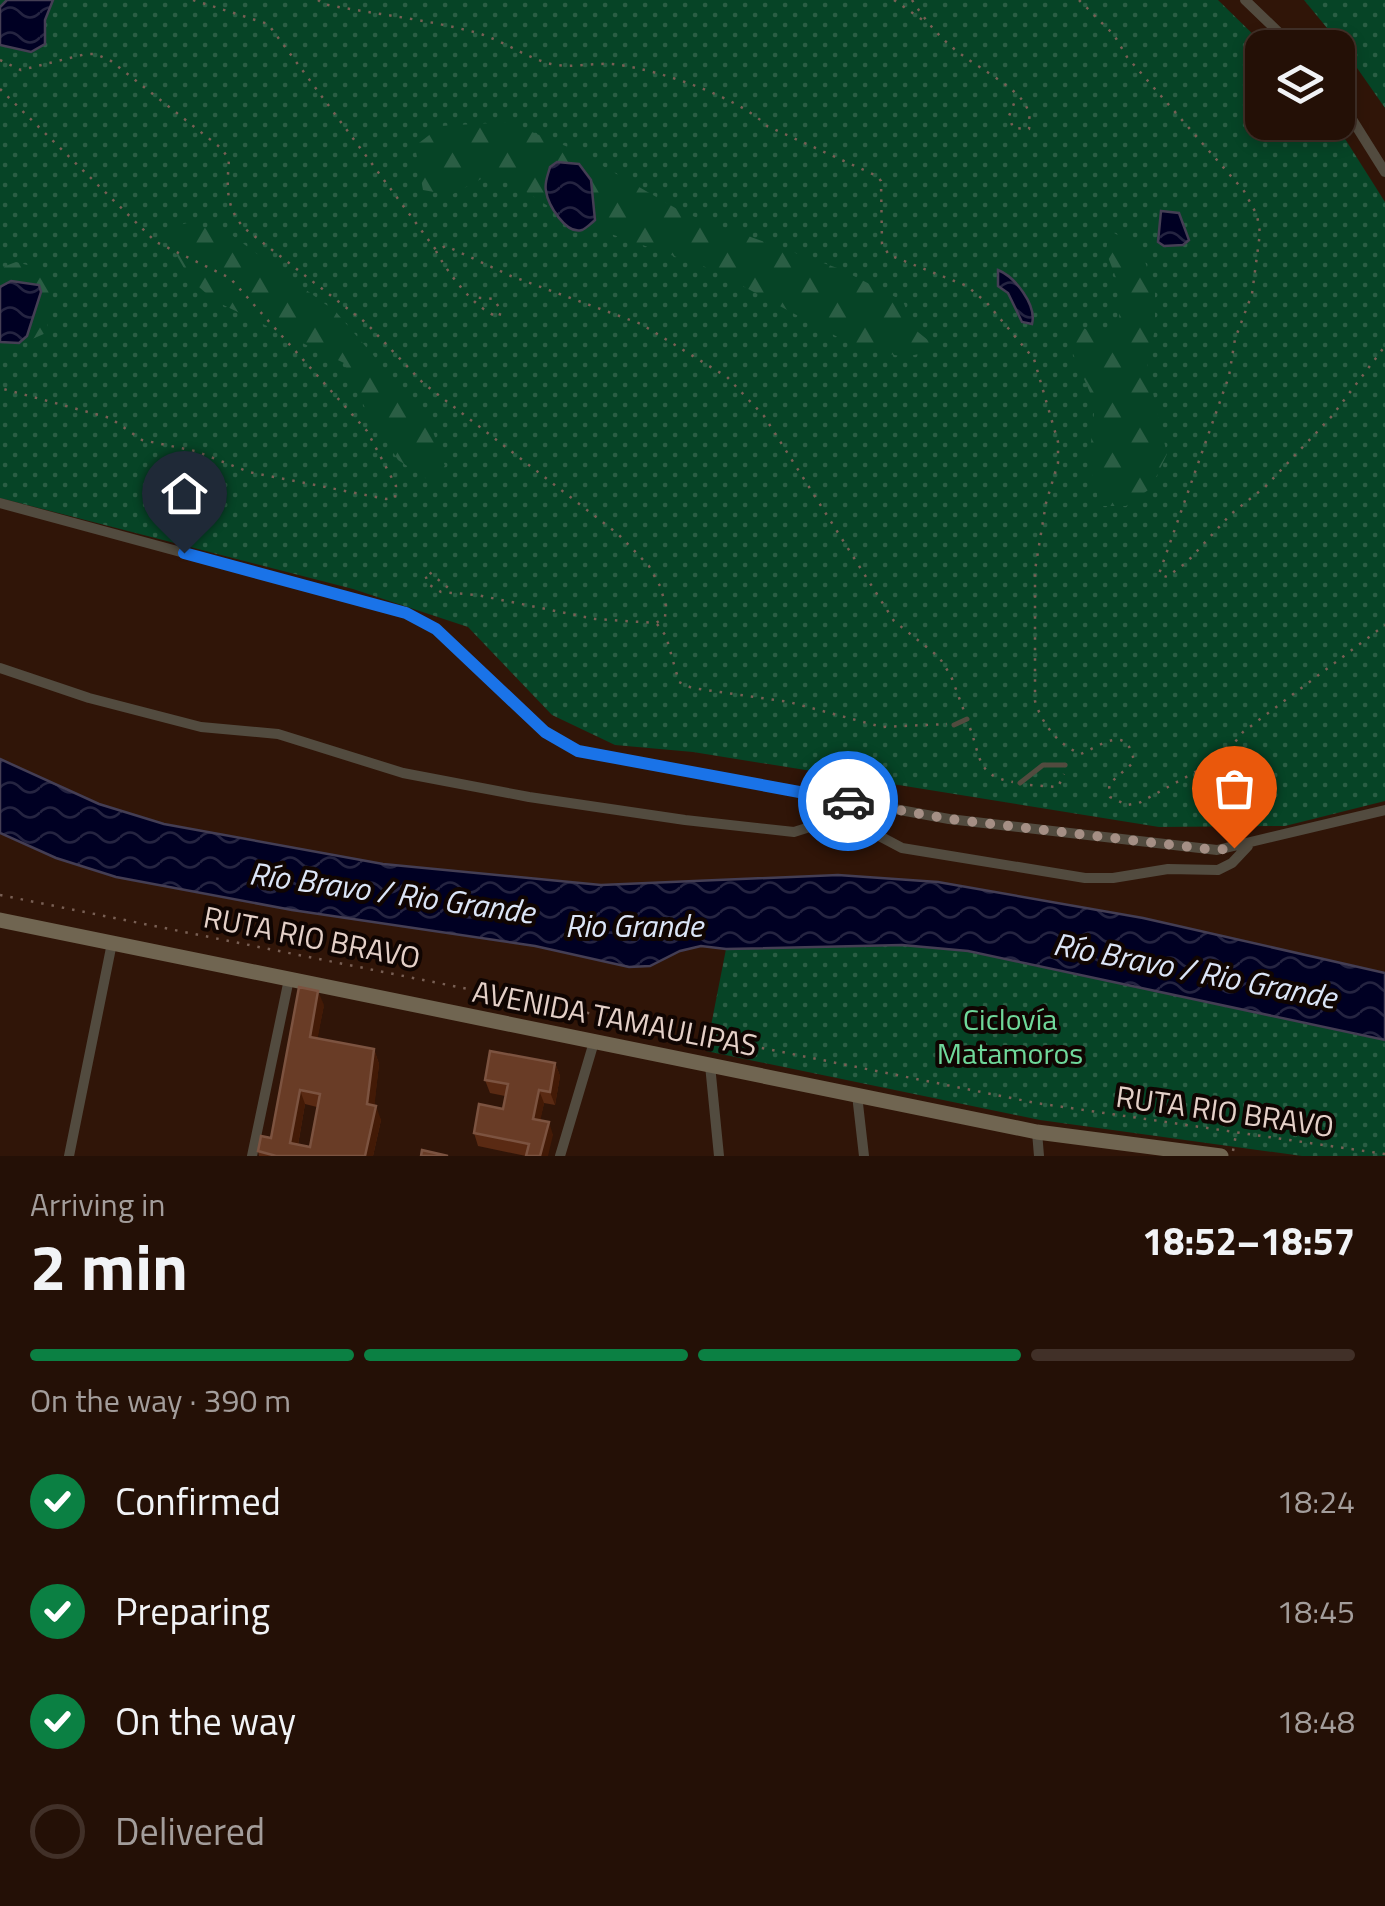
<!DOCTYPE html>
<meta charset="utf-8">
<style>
:root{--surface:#241006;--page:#2c1910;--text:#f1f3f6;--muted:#a39d9b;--line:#413028;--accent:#0b8043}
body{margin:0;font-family:"Titillium Web",sans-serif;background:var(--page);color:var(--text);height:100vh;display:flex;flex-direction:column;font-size:38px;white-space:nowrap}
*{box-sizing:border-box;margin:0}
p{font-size:32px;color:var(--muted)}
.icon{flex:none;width:55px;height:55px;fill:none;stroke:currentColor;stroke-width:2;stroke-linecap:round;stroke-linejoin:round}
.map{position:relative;height:1156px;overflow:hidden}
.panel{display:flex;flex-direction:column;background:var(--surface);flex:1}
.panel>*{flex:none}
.controls{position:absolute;left:1245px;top:30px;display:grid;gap:20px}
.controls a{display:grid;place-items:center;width:110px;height:110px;border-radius:20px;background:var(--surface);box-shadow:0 5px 15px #0003,0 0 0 2px var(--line);font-size:50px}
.pin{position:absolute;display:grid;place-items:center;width:85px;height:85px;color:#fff;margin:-102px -42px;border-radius:50% 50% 50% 0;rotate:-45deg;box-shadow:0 0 10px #0007}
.pin .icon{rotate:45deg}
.courier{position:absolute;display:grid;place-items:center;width:100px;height:100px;margin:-50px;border:8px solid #1a73e8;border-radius:50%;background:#fff;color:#222;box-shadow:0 2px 12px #0007}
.summary em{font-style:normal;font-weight:700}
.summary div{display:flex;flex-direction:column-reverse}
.summary{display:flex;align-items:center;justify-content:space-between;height:170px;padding:0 30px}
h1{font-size:65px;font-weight:700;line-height:75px}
.bar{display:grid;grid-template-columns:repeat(4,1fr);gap:15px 10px;align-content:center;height:120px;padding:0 30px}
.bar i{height:12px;border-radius:8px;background:var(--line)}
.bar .on{background:var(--accent)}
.bar p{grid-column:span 4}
ol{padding:0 30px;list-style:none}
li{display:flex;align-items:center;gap:30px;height:110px}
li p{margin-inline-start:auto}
li .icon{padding:10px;border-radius:50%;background:var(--accent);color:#fff;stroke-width:4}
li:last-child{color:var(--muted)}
li i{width:55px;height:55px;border:5px solid var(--line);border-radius:50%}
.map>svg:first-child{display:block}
.grass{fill:url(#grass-dots)}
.forest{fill:url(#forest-firs)}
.water{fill:url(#water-waves);stroke:#443e54;stroke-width:2.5}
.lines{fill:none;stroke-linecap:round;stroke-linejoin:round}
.path{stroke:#785f54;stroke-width:2.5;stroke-dasharray:2.5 8;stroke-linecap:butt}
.lane{stroke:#524b3f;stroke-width:5}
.street{stroke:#524b3f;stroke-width:10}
.secondary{stroke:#706551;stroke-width:15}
.wall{fill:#5a2a13;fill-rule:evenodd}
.shaded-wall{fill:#431a06}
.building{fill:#693c26;stroke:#7c5340;stroke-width:2.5;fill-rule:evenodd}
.done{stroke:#a58f85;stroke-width:10;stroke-dasharray:0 18}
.route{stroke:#1a73e8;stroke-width:12}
.labels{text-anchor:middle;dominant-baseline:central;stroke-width:8;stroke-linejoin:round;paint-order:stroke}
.street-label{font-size:30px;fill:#e4d0c8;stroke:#100502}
.park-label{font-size:30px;fill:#6fd89a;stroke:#100502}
.water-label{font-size:32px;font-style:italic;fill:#dbe5f7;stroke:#100502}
</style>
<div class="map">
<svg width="1385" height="1156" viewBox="0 0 1385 1156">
<defs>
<pattern id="grass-dots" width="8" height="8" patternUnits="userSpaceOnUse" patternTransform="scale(2.5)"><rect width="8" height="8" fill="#064426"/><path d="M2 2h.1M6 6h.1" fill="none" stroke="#2a5e44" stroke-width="1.8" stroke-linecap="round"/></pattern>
<pattern id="forest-firs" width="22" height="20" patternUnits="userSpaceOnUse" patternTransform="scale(2.5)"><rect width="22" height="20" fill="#064426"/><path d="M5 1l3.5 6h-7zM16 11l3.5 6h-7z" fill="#2a5e44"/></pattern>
<pattern id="water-waves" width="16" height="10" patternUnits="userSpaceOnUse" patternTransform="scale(2.5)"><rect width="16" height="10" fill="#000023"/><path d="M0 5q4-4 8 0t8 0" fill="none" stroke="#252441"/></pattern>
</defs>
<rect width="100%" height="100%" fill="#301508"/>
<path class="grass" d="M0 0H1218L1266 47 1262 48V122L1335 123 1385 202V801L1285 826 1159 827 693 752 615 745 552 715 468 627 353 589 0 498Z
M1304 0H1385V108L1341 45Z
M902 945 968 951 1023 961 1385 1040V1156H1302L1040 1120 706 1051 726 949Z"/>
<path class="forest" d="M508 122 575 150 684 213 840 269 903 301 913 328 939 349 906 357 860 349 711 269 588 226 559 213 512 183 481 179 451 195 423 190 415 146 441 126Z
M187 223 233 236 336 312 429 420 445 466 436 485 398 460 365 408 344 363 215 301 191 280 162 230Z
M1109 230 1140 248 1155 289V329L1147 367 1167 454 1151 488 1126 506H1100L1089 461 1095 404 1063 331 1074 325 1104 335 1119 323 1120 288 1106 252Z
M16 262 35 267 53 290 46 333 7 350 0 347V268Z"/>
<path class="water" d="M7 0H53L45 20V44L31 52 0 45V7Z
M557 162 579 164 591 180 595 220C593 222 585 229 582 230 566 235 548 205 546 191 544 183 548 175 550 167Z
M1161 211 1179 213 1189 240 1183 245 1164 246 1158 242Z
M998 270C1015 277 1037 305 1032 324L1022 322 1008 293 998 286Z
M11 281 39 285 41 292 27 336 19 343 0 342V287Z
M0 759 99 804 164 824 383 864 601 885 838 875 938 882 1143 918 1385 973V1040L968 951 902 945 726 949 701 946 680 951 650 966 629 967 535 946 292 910 116 877 56 858 0 833Z"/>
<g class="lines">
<path class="path" d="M193 0 268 24 436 250 446 246 511 276 641 324 727 377 764 416 894 621 939 657 951 676 964 711
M318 0 323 4C373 14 425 19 474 32 501 39 524 57 551 64 573 69 598 61 620 65 661 71 738 97 767 126L877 176 881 181 882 244 889 255 967 286 987 303 1034 359 1058 442V463L1046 503 1035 570V701C1042 724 1058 745 1081 754 1103 744 1128 724 1134 762L1109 784 1110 797 1127 805 1139 803 1224 756 1243 732 1385 625
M894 0 927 23
M912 0C926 22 944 43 965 57 981 69 1018 89 1026 106 1030 113 1030 122 1029 129L1013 128 1009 116 1017 96
M1079 0 1114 35 1127 57 1244 191 1257 215 1260 233 1252 294 1235 339 1229 376 1159 574 1167 577 1187 562 1231 514 1265 487 1332 416 1385 346
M0 60 21 70 86 54H96L111 61 221 148 229 159C227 187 225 206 244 228L366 323 423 383 618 534 649 566 660 586 666 606 665 617 656 623 595 619 477 595 441 592 428 584 425 574 429 572 452 591
M0 89 156 242 230 278 367 431 396 486 395 498 386 499 249 472 195 451 142 440 110 418 0 388
M436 251C447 272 476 311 499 317L501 311 494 299 471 297
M657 624 666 636 679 682 692 688 789 702 882 727 947 724
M970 728C981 758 977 776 1013 782
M1030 785 1058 787 1064 774
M0 895 1036 1103 1385 1154
M1233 1151 1236 1134"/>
<path class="lane" d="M954 725 967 719
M1020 783 1043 765H1065"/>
<path class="street" d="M1245 0 1295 48
M1338 97 1385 172
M0 503 406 613 436 629 545 732 578 751 949 819 1217 850 1385 810
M0 668 89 698 201 727 278 734 403 773 529 797 685 820 794 832 835 819 851 821 902 848 1085 878H1113L1168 869 1218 870 1232 863 1248 846
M710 1065 719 1156
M857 1095 864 1156
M1037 1132 1039 1156
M69 1156 112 943
M252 1156 289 979
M560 1156 594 1042"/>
<path class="secondary" d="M0 920 1037 1132 1221 1156"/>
</g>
<path class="wall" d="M324 1005 317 1039 374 1049 379 1064 374 1106 381 1120 373 1156H259L258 1151 271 1138ZM305 1104 317 1107 310 1147 298 1145Z
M555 1063 560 1076 555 1105 544 1103 540 1120 553 1135 526 1156 478 1146 474 1133 503 1109 505 1096 490 1093 485 1080Z"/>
<path class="shaded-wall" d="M318 991 324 1005 315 1052 310 1037Z
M374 1049 379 1064 373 1119 367 1104Z
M555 1063 560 1076 555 1105 550 1092Z
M300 1090 305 1104 296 1156 290 1143Z
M539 1090 544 1103 538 1132 533 1119Z
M376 1106 381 1120 373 1156H365Z
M549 1122 553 1135 548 1156H540Z"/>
<path class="building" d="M299 987 318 991 310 1037 374 1049 367 1104 376 1106 365 1156H276L258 1151 261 1136 271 1138ZM300 1090 320 1094 310 1147 290 1143Z
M490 1051 555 1063 550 1092 539 1090 533 1119 549 1122 540 1156H526L529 1144 474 1133 479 1104 503 1109 508 1084 485 1080Z
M422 1150 448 1156H421Z"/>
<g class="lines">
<path class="done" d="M848 801 949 819 1216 850 1234 848"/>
<path class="route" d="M184 553 406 613 436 629 545 732 578 751 848 801"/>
</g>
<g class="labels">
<g class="street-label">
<text transform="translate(312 937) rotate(11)">RUTA RIO BRAVO</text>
<text transform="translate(615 1018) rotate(11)">AVENIDA TAMAULIPAS</text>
<text transform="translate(1225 1111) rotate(8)">RUTA RIO BRAVO</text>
</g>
<g class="park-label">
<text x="1010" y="1019">Ciclovía<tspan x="1010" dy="34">Matamoros</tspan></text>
</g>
<g class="water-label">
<text transform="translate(392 892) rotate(8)">Río Bravo / Rio Grande</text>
<text x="634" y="925">Rio Grande</text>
<text transform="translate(1195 970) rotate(11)">Río Bravo / Rio Grande</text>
</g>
</g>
</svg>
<div class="controls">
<a><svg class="icon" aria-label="layers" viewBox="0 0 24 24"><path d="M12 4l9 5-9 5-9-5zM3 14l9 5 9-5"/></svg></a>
</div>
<div class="pin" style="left:1234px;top:848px;background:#ea580c"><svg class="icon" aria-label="bag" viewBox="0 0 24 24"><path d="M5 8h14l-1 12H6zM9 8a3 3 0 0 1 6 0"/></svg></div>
<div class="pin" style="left:184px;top:553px;background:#1f2937"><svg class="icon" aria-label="home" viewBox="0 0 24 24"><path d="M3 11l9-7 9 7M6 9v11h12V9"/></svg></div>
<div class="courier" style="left:848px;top:801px"><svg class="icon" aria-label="car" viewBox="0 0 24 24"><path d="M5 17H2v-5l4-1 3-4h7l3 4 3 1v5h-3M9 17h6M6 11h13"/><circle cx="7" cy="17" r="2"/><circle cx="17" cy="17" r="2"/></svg></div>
</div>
<section class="panel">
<div class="summary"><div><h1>2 min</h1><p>Arriving in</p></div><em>18:52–18:57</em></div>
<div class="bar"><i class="on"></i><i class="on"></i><i class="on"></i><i></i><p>On the way · 390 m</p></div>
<ol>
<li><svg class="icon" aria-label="check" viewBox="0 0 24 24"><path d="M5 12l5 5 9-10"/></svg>Confirmed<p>18:24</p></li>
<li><svg class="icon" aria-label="check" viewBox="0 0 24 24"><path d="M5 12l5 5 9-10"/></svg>Preparing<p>18:45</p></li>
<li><svg class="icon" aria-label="check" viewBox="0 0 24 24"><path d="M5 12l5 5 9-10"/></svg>On the way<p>18:48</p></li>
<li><i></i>Delivered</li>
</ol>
</section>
